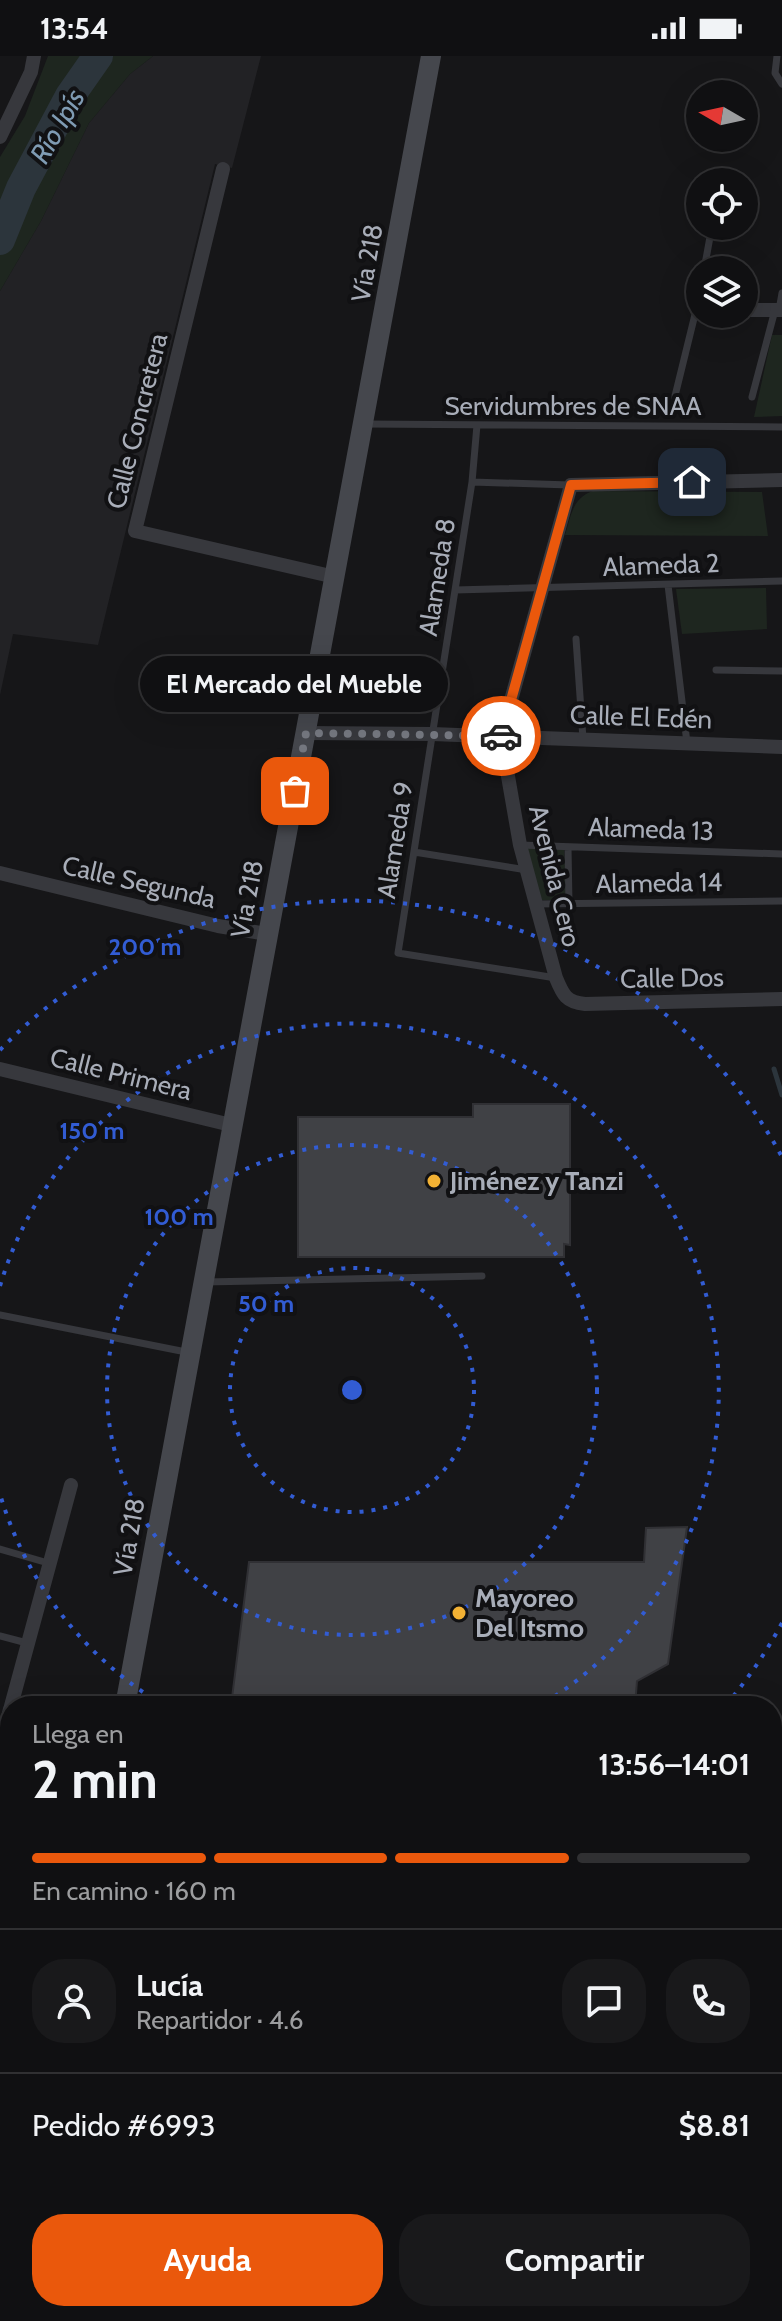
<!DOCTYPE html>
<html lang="es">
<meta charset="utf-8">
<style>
:root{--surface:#101012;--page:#19191b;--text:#f1f3f6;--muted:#9c9d9f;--line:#303032;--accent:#ea580c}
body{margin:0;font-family:Cabin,sans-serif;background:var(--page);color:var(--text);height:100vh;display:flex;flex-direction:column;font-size:30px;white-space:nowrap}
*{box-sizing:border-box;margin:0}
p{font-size:26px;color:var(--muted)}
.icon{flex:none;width:44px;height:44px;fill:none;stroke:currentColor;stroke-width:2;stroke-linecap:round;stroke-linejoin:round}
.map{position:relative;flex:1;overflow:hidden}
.side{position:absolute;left:0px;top:1640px;width:782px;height:626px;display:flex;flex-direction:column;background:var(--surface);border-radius:32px 32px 0 0;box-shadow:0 8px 32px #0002,0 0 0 2px var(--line)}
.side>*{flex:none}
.needle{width:52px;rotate:279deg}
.tools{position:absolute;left:686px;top:24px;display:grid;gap:16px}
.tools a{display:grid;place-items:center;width:72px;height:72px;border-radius:50%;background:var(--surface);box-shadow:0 8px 32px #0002,0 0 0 2px var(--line);font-size:40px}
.pin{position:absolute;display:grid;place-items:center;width:68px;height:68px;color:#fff;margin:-34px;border-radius:16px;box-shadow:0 4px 12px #0006}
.courier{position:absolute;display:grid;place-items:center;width:80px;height:80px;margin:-40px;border:6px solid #ea580c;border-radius:50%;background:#fff;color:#222;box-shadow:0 2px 10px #0007}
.bubble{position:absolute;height:56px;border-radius:28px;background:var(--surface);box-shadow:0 8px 32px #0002,0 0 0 2px var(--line);font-size:26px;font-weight:700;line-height:56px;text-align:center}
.overview em{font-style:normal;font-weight:700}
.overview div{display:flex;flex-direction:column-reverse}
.overview{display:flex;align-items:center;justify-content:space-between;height:136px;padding:0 32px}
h1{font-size:52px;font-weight:700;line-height:60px}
.bar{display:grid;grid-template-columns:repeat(4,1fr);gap:12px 8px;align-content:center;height:96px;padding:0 32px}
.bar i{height:10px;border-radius:6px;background:var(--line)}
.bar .selected{background:var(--accent)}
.bar p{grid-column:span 4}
.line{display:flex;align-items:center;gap:20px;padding:0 32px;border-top:2px solid var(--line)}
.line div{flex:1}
.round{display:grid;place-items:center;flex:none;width:84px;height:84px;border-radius:32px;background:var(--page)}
.primary-button{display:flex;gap:16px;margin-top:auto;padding:16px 32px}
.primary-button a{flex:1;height:92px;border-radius:32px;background:var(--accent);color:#fff;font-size:32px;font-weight:700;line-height:92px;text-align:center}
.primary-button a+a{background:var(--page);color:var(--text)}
.status{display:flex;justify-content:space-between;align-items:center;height:56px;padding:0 40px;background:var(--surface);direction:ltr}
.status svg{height:22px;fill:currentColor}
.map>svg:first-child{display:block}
.built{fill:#222225}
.green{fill:#1e261f}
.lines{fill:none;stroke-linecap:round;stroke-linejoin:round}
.stream{stroke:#2c353c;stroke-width:5}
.river{stroke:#2c353c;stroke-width:30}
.building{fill:#404145;stroke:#303034;stroke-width:2}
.path{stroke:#3d3f44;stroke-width:3;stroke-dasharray:4 6;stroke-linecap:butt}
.lane{stroke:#37383d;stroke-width:7}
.street{stroke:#37383d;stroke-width:14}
.secondary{stroke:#45474d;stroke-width:20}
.done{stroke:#757880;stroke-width:8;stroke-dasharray:0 14.4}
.route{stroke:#ea580c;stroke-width:10}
.ring{fill:none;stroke:#325cd3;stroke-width:4;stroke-dasharray:4 8}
.poi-dot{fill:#f2b134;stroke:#111113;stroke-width:3}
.labels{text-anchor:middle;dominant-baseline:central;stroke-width:8;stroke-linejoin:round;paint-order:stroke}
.street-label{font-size:26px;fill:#a8adb8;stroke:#111113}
.poi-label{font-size:26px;font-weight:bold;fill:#a8adb8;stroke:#111113;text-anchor:start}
.water-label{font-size:28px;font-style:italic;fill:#7f9bb3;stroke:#111113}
.centre{fill:#325cd3;stroke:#111113;stroke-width:4}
.ring-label{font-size:24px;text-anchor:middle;font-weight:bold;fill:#325cd3;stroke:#111113;stroke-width:8;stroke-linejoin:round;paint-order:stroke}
</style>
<div class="status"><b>13:54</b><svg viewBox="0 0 49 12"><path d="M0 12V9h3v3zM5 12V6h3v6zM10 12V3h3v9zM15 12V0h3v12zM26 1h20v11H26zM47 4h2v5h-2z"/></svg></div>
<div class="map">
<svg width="782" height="2265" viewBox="0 0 782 2265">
<rect width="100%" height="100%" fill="#161618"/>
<path class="built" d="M153 0H261L232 112 215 108 98 589 13 578 0 639V235L41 165 89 67 130 18Z"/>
<path class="green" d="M48 0H153L130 18 89 67 41 165 0 235V101L25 60Z
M772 279H782V360L754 361Z
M593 435 762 436 768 480 565 479C571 460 572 442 593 435Z
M766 532 767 573 682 578 676 533Z
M526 792 564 793 567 844H540Z
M529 2256H573L574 2265H534Z"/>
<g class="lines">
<path class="stream" d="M774 1013 782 1039"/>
<path class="river" d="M0 184 21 132 70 40 98 0"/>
</g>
<path class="building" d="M473 1048H570V1189L564 1188V1201H298V1061H473Z
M687 1471 668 1608 637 1625 635 1650H231L249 1506H644L646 1472Z"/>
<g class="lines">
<path class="path" d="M0 2015 10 2021
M0 2182 10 2170
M80 2256 81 2265
M183 2256 185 2265"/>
<path class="lane" d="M777 0 775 17 782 28
M704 214 712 170
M779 254 782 237
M752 341 775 254
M674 344 700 238
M364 368 782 371
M477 369 472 426 398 897 556 922
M472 426 570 429
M668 529 687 687
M455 534 782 525
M576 583 583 683
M716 614 782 615
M520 789 782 798
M568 791 569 848
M414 796 527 814
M536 848 782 845
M204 1226 482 1220
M0 1259 186 1296
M0 1493 48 1507
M0 1580 27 1587
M0 1763 10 1766
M772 1824H782
M772 1933H782
M0 1939 10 1936
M772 2036H782
M772 2140H782"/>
<path class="street" d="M0 81 31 16 34 0
M223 113 135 475 335 521
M697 254H700
M744 254H782
M782 424 571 429 501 680 520 789 556 922C563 939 566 946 585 948L782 943
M306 677 432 678 782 691
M0 817 218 870 267 878
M0 1013 231 1069
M11 1650 71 1429
M6 1669 10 1653
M0 1978 10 1961
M104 2265 108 2256"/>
<path class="secondary" d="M125 1650C225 1099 331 550 431 0
M521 2256 527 2265
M591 2265 590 2260 782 2263"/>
</g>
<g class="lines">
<path class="done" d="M295 735 306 677 501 680"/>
<path class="route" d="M501 680 571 429 692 426"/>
</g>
<g class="ring">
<circle cx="352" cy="1334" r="122"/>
<circle cx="352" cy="1334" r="245"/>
<path d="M163 1649A367 367 0 0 1 0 1438M0 1230A367 367 0 1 1 541 1649"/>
<path d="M782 1567A489 489 0 0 1 727 1648M0 994A489 489 0 0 1 782 1101"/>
</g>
<g class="poi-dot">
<circle cx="434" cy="1125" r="8"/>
<circle cx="459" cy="1557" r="8"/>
</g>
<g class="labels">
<g class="street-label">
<text transform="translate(367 207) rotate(-80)">Vía 218</text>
<text x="573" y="350">Servidumbres de SNAA</text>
<text transform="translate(137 365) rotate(-76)">Calle Concretera</text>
<text transform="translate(661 509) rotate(-2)">Alameda 2</text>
<text transform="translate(437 521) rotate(-81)">Alameda 8</text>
<text transform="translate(641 661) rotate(2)">Calle El Edén</text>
<text transform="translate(651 773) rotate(2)">Alameda 13</text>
<text transform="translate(395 784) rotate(-81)">Alameda 9</text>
<text transform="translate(555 820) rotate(76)">Avenida Cero</text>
<text transform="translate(139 826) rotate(13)">Calle Segunda</text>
<text transform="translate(659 827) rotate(-1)">Alameda 14</text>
<text transform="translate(247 843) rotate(-79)">Vía 218</text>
<text transform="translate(672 922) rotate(-1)">Calle Dos</text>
<text transform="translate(121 1018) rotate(14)">Calle Primera</text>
<text transform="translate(129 1481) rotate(-80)">Vía 218</text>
</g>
<g class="poi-label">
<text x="450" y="1125">Jiménez y Tanzi</text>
<text x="475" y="1542">Mayoreo<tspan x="475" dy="30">Del Itsmo</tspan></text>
</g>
<g class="water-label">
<text transform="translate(57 70) rotate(-60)">Río Ipís</text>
</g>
</g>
<circle cx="352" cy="1334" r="12" class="centre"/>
<g class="ring-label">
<text x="145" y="899">200 m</text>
<text x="92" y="1083">150 m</text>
<text x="179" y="1169">100 m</text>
<text x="266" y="1256">50 m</text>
</g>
</svg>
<div class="tools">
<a><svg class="needle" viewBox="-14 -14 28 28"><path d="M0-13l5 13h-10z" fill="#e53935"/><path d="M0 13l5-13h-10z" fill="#9c9d9f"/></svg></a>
<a><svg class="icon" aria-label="locate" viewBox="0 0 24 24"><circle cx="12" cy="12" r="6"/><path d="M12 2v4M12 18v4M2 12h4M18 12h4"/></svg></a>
<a><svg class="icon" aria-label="layers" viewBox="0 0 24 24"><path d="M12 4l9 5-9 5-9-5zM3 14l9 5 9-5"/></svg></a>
</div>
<div class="pin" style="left:295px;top:735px;background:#ea580c"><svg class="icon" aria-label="bag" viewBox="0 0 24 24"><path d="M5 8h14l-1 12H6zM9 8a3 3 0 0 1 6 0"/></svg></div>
<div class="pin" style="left:692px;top:426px;background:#1f2937"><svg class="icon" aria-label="home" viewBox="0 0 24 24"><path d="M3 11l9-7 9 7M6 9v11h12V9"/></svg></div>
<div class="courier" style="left:501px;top:680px"><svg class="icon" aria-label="car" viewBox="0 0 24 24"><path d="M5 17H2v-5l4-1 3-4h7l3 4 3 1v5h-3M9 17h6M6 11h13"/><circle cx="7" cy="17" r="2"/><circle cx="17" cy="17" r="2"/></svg></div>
<div class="bubble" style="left:140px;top:600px;width:308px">El Mercado del Mueble</div>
<section class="side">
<div class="overview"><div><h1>2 min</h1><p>Llega en</p></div><em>13:56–14:01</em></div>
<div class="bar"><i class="selected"></i><i class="selected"></i><i class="selected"></i><i></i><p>En camino · 160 m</p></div>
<div class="line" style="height:144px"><a class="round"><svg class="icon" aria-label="person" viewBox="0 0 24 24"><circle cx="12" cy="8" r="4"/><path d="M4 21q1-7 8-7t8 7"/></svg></a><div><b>Lucía</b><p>Repartidor · 4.6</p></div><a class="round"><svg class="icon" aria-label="chat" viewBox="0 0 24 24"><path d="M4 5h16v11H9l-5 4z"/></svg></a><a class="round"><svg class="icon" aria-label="phone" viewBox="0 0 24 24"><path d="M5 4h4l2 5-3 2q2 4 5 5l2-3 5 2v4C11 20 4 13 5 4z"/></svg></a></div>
<div class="line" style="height:104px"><div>Pedido #6993</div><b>$8.81</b></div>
<div class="primary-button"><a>Ayuda</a><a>Compartir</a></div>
</section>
</div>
